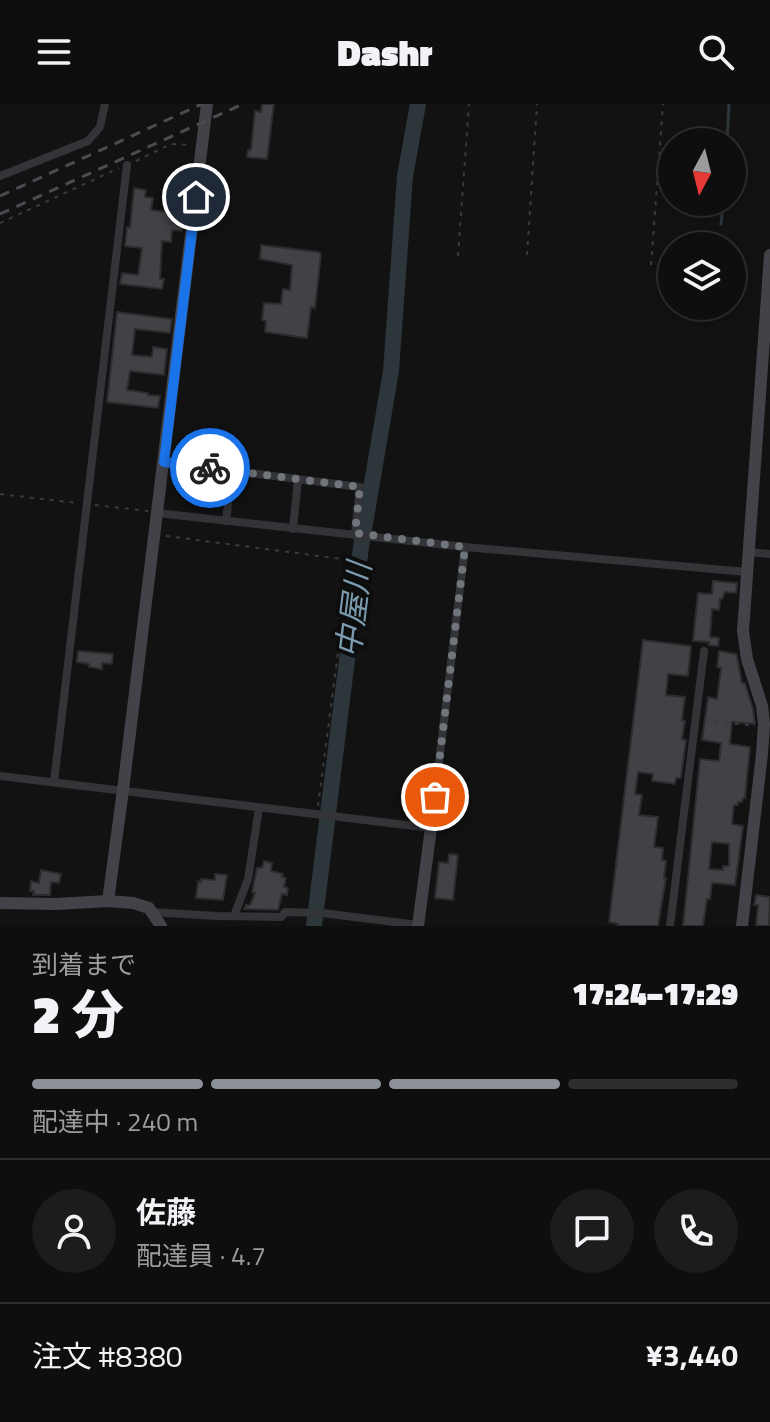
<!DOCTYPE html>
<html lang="ja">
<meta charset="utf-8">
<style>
:root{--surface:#0e0e0e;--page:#1c1c1c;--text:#f1f3f6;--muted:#9b9c9e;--line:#2e2e2e;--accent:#8c9099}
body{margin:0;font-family:"Titillium Web","Noto Sans JP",sans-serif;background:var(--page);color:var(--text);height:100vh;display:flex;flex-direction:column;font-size:30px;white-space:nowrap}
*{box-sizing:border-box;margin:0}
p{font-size:26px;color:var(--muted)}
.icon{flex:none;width:44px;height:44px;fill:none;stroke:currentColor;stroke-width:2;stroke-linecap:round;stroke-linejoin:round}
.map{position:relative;height:822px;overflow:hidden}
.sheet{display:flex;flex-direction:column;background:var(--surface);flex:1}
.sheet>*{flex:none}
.needle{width:52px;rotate:187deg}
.buttons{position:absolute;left:658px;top:24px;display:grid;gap:16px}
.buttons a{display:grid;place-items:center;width:88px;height:88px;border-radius:50%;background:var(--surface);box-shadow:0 4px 12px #0003,0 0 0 2px var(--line);font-size:40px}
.pin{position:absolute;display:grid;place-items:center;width:68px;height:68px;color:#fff;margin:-34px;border:4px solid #fff;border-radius:50%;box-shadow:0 2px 8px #0007}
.courier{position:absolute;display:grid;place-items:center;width:80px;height:80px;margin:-40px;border:6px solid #1a73e8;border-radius:50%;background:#fff;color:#222;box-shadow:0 2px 10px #0007}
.summary em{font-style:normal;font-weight:800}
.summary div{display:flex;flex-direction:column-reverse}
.summary{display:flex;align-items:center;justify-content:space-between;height:136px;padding:0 32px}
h1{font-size:52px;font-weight:800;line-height:60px}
.bar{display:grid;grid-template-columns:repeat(4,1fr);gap:12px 8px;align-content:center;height:96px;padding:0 32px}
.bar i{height:10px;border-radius:6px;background:var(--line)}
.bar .on{background:var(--accent)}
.bar p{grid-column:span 4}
.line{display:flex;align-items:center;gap:20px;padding:0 32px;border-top:2px solid var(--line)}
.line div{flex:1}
.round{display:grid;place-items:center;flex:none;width:84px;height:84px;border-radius:42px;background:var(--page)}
header{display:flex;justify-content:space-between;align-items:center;height:104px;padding:0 32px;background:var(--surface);font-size:36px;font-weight:800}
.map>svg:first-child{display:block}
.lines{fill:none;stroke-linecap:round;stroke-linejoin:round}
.stream{stroke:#2c363b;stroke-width:3}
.river{stroke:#2c363b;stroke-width:16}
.building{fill:#414246;stroke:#2c2c2f;stroke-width:2;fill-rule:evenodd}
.path{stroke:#393b3f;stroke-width:2;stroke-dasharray:4 6;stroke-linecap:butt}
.street{stroke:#333438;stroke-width:8}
.secondary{stroke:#414348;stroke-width:12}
.rail{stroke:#4a4c51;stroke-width:3;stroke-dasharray:10 8;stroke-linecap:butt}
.done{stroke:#70757c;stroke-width:8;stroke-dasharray:0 14.4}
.route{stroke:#1a73e8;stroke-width:10}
.labels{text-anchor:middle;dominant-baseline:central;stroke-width:8;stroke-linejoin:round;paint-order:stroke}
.water-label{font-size:32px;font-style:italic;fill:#7b9bae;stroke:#0d0d0e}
</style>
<header><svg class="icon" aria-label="menu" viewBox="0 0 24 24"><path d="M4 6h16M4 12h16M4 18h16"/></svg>Dashr<svg class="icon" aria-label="search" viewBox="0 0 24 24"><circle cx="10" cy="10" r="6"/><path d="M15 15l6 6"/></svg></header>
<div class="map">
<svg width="770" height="822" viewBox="0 0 770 822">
<rect width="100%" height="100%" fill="#121213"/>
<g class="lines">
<path class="stream" d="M727 38 729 0
M721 120 723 98"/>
<path class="river" d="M314 822 361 443 391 267 405 72 418 0"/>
</g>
<path class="building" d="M262 0H274L267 55 247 53 248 46H251L255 7 261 8Z
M134 84 146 86 145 93 153 94 151 106 168 108 170 94 186 95 182 127 172 126 171 138 162 137 160 175H164L162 185 120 180 122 169 138 171 142 144 125 142 127 123 130 124Z
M261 141 319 148 321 150 315 204 311 203 307 234 265 228 266 217 262 216 264 199 281 200 283 185 290 186 292 161 260 155Z
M117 208 172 215 170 229 135 225 132 251 152 253 153 243 167 245 164 271 130 267 127 286 148 289V291L160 292 158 304 107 298Z
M713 477 737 479 736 489 725 488 722 495H720L719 506 712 505 710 533 719 534 718 542 709 541V538L693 537 698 489 712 490Z
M643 536 691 542 688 572 668 570 666 591 685 593 682 616 685 617 682 635 686 636 681 674H676L675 680 652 677 653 670 638 668 635 690 642 691 639 711 658 713 654 743 663 744 662 756 666 757 664 774H666L658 822H618V820L609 818Z
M78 547 113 550 112 560 102 559V565L89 563V560L77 558Z
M719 547 736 550V552H737L742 579H745L753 605 755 620 732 618 730 640 750 643 745 694H743L742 698H738V701H734L732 720 743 722 738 760 735 781 712 779 710 795H707L703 822H683L700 655 719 657 721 639 702 636 708 593 717 595 721 564 717 563ZM712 738 729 740V762H723V766L709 765Z
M449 750 458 751 453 796 435 794 439 758 448 759Z
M264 757 272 759 271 767 283 770 282 773 286 774 284 783 288 784 287 791 282 790 278 806 244 805 246 801H250L255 789 252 788 257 764H262Z
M41 766 61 770 59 779 51 778 50 791H33L34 787H30L31 777 39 779Z
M215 770 227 771 223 796 196 794 198 777 201 778V775L215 776Z
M756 791 770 793 769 822H756L758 801H754Z"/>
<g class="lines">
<path class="path" d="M136 57 171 40 190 41
M0 119 119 64
M527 151 537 0
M458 152 469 0
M651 161 663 0
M0 390 77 399
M95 401 148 407
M166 432 350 456 318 702
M705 616 755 622"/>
<path class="street" d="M0 72 88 37 100 23 105 0
M164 358 360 383 355 429
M157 409 465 443
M226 417 232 366
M293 425 298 375
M748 448 770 450
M0 672 431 724 465 443 747 468
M54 678 127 61
M151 808 217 812 281 813 285 808 322 809 418 821
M234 812 248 775 259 704
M670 822 704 547"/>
<path class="secondary" d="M108 797 123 686 207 0
M0 799 56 800 108 797 133 799 149 804 161 822
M418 822 431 724
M742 822 762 650 764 620 762 602 747 555 743 527 770 151"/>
<path class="rail" d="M0 92 202 0
M0 110 243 0"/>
</g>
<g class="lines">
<path class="done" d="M210 364 360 383 355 429 465 443 435 693"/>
<path class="route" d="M196 93 164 358 210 364"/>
</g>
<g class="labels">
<g class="water-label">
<text transform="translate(353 506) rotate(-83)">中屋川</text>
</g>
</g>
</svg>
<div class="buttons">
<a><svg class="needle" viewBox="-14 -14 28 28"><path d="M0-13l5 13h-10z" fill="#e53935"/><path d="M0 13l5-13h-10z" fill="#9b9c9e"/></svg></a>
<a><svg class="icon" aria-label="layers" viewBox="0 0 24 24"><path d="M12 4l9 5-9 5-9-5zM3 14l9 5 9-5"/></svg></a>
</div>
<div class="pin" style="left:435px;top:693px;background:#ea580c"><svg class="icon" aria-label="bag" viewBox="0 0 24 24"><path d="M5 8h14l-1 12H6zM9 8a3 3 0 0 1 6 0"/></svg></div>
<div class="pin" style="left:196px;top:93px;background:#1f2937"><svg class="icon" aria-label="home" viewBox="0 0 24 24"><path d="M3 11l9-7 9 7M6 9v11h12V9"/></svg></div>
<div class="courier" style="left:210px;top:364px"><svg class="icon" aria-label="bike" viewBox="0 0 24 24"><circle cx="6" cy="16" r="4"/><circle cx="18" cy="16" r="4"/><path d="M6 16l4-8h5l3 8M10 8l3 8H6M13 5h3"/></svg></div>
</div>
<section class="sheet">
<div class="summary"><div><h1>2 分</h1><p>到着まで</p></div><em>17:24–17:29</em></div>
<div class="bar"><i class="on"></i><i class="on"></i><i class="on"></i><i></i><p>配達中 · 240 m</p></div>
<div class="line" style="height:144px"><a class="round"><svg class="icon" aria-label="person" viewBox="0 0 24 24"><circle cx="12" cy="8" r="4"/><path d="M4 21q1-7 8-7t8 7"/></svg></a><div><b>佐藤</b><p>配達員 · 4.7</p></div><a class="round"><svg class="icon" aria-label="chat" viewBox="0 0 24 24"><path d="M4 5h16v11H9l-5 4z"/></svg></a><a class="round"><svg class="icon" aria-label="phone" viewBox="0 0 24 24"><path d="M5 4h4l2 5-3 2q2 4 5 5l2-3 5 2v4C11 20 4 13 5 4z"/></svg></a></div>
<div class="line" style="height:104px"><div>注文 #8380</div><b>¥3,440</b></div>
</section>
